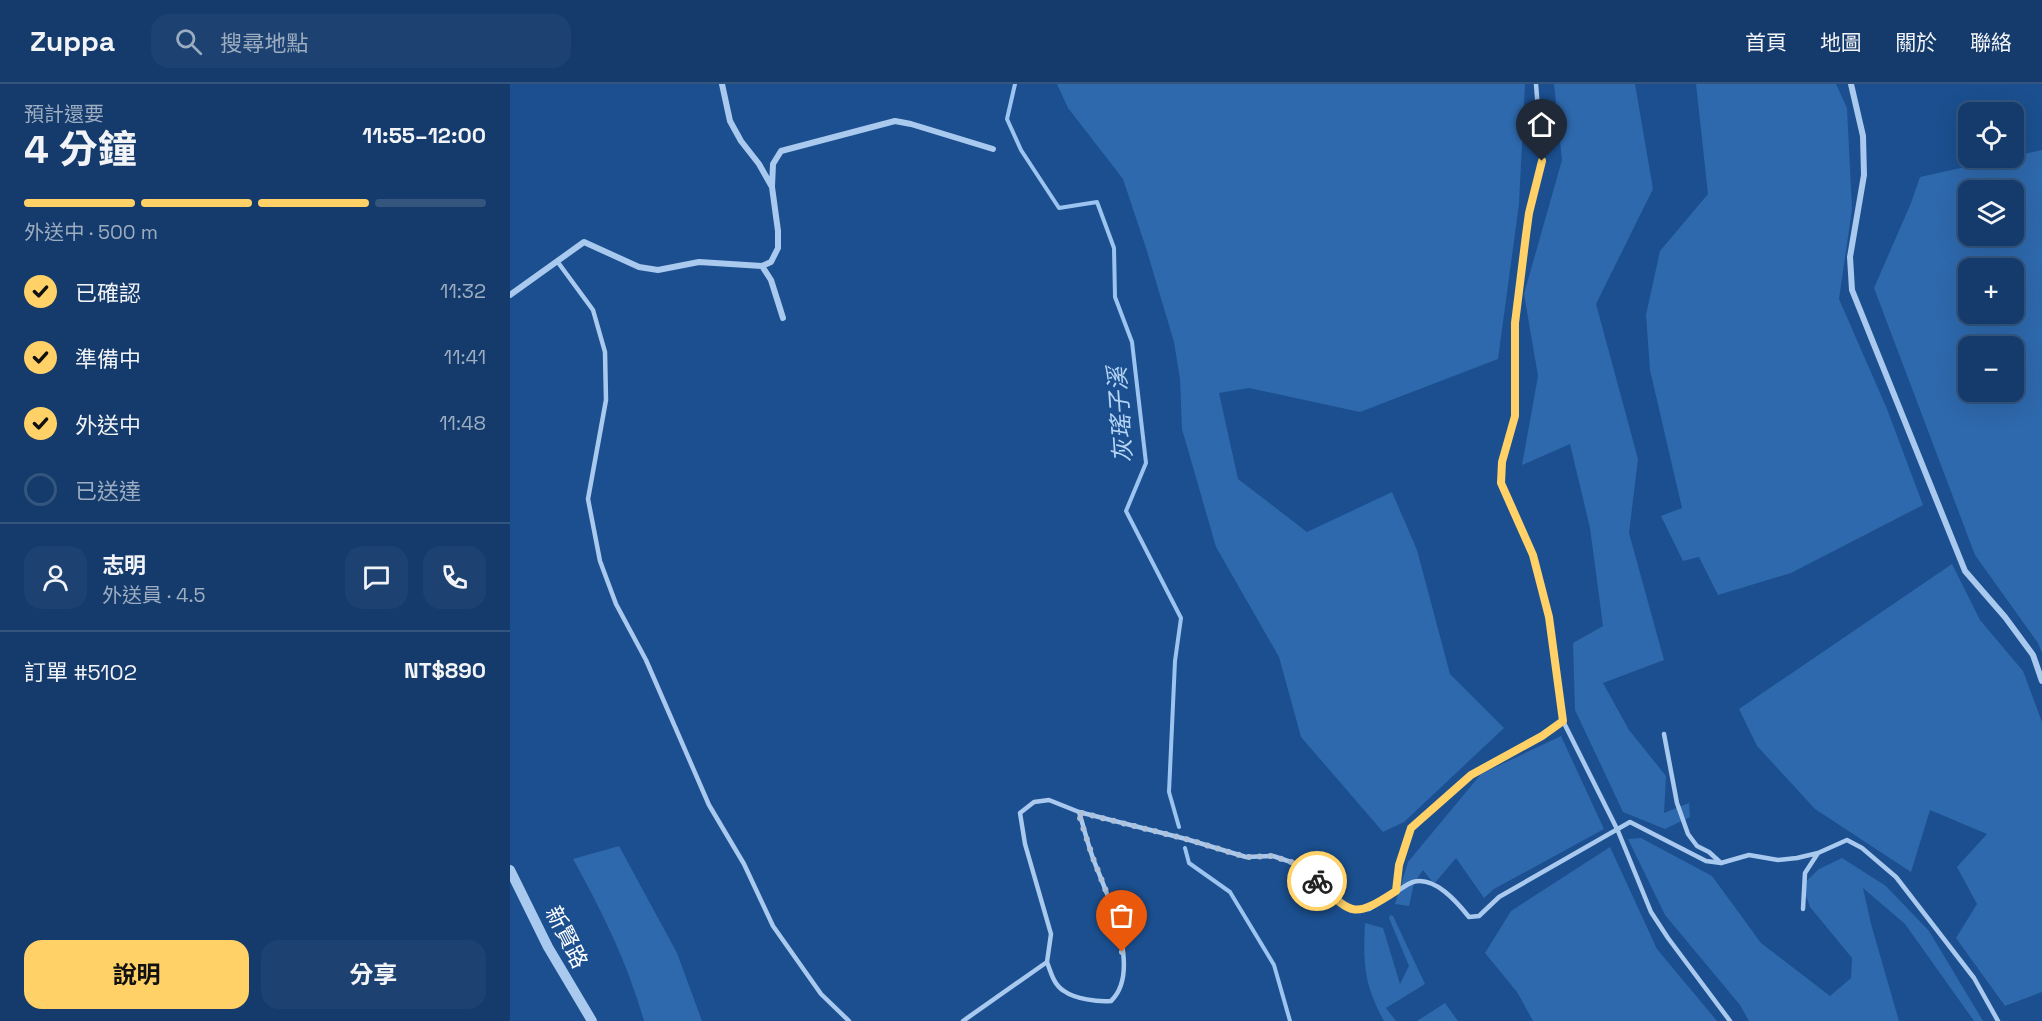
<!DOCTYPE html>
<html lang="zh-TW">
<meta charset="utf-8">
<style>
:root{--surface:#143b6b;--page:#1d4271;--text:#f1f3f6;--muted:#9dadc1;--line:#33557e;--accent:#ffd166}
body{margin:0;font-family:"Space Grotesk","Noto Sans TC",sans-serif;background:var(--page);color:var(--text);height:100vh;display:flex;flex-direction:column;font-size:22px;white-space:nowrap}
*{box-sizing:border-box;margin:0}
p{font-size:20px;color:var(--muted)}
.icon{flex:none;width:33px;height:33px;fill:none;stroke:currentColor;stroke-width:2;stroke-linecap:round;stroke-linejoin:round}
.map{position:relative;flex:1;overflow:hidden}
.panel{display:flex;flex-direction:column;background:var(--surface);width:510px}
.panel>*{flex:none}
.tools{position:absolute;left:1448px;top:18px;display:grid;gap:12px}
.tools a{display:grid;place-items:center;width:66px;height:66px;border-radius:12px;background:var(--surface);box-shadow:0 6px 24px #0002,0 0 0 2px var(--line);font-size:30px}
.pin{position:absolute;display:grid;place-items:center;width:51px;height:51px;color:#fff;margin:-62px -26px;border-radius:50% 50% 50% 0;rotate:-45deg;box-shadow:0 0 6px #0007}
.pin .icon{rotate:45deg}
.courier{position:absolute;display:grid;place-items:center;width:60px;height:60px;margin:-30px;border:4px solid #ffd166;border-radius:50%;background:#fff;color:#222;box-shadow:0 2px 8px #0007}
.headline em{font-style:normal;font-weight:700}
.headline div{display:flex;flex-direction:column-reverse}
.headline{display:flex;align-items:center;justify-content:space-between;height:102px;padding:0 24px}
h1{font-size:39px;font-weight:700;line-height:45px}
.bar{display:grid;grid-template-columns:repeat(4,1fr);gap:9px 6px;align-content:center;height:72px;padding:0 24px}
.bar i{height:8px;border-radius:4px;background:var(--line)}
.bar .current{background:var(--accent)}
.bar p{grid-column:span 4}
.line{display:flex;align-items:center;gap:15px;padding:0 24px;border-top:2px solid var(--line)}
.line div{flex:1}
.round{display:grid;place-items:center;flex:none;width:63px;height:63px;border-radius:18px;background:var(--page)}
ol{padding:0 24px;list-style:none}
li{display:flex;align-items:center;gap:18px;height:66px}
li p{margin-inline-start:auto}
li .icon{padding:6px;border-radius:50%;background:var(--accent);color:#111;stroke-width:4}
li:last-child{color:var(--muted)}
li i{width:33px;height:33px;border:3px solid var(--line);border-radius:50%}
.button{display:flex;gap:12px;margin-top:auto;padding:12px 24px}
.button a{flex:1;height:69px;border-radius:18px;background:var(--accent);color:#111;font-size:24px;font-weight:700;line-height:69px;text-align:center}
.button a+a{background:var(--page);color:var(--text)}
header{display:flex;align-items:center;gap:36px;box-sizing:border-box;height:84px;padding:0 30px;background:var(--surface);border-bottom:2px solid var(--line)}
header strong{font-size:28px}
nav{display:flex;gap:33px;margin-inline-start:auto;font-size:21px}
.search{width:420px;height:54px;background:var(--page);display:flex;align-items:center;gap:15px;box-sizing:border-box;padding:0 21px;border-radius:18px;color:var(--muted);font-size:22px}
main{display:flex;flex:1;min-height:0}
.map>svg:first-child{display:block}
.green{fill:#2e69ad;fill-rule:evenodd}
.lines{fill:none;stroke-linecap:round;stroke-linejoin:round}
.stream{stroke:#9cc4f0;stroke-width:4}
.service{stroke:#a9c9ee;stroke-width:4.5}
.minor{stroke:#a9c9ee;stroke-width:6}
.tertiary{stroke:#a9c9ee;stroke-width:10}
.done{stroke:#afc1d8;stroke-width:6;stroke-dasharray:0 10.8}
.route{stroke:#ffd166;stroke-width:8}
.labels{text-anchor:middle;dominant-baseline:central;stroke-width:4.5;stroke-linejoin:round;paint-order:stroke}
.street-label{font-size:22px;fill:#fff;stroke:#1b4f8f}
.water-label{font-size:24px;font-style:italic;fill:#b5d3f5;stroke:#1b4f8f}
</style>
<header>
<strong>Zuppa</strong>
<div class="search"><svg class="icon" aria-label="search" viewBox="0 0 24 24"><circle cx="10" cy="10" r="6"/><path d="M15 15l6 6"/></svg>搜尋地點</div>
<nav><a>首頁</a><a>地圖</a><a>關於</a><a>聯絡</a></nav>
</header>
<main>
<section class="panel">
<div class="headline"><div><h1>4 分鐘</h1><p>預計還要</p></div><em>11:55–12:00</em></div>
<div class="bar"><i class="current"></i><i class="current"></i><i class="current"></i><i></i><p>外送中 · 500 m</p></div>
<ol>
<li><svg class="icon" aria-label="check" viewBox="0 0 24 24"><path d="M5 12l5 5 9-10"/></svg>已確認<p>11:32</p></li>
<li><svg class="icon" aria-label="check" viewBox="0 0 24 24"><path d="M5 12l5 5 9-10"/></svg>準備中<p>11:41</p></li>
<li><svg class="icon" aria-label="check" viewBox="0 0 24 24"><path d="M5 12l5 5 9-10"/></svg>外送中<p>11:48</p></li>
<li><i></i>已送達</li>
</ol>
<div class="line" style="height:108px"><a class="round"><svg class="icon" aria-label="person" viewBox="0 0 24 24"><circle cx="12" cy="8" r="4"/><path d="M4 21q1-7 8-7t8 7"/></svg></a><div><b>志明</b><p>外送員 · 4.5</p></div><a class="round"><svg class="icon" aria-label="chat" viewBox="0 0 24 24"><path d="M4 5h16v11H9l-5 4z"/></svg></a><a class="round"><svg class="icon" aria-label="phone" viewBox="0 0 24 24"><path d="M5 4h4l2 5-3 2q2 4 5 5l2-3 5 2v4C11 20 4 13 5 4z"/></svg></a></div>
<div class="line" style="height:78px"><div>訂單 #5102</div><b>NT$890</b></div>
<div class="button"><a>說明</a><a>分享</a></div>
</section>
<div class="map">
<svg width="1532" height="937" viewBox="0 0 1532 937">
<rect width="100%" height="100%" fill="#1b4f8f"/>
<path class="green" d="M547 0H1015L1009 120 988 275 850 328 739 304 709 309 728 395 797 448 882 408 907 466 940 590 994 644 894 738 873 748 791 653 769 573 706 463 672 345 670 295 664 258 636 164 613 95 558 24Z
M1044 0H1125L1143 105 1086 220 1128 375 1119 449 1154 576 1093 599 1119 646 1156 692 1154 729 1179 719 1180 733 1155 745 1113 728 1065 626 1063 559 1093 542 1080 444 1060 360 1012 381 1028 292 1014 210 1052 76Z
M1186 0H1326L1337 24 1342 125 1329 215 1377 325 1413 421 1281 489 1208 511 1189 473 1173 477 1151 432 1172 424 1140 286 1136 231 1150 167 1198 110Z
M1532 66V569L1528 559 1465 471 1364 204 1401 119 1410 93ZM1458 106H1503V152H1458ZM1458 184H1503V230H1458ZM1458 262H1503V308H1458Z
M1442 480 1470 536 1513 587 1532 638V908L1495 922 1446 854 1467 820 1447 783 1477 750 1420 726 1401 788 1305 725 1247 662 1229 625Z
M1051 652 1094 745 984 805 974 814 946 774 924 800 913 786 904 799 899 822 885 820 898 778 971 690Z
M1131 754 1202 792 1251 859 1320 912 1341 894 1342 874 1300 823 1292 801 1309 785 1332 774 1376 802 1419 847 1473 937H1464L1395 840 1353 804 1361 840 1389 937H1239L1230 921 1155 831 1118 755Z
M109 762 167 869 192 937H134C118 880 92 827 63 775Z
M1100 763 1147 865 1207 937H1023L1007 908 975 869 1001 827Z
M880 831 883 832 915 900 876 924 886 937H874C854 900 853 880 855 839L873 844 890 900 899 882 879 834Z
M935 919 948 937H907Z"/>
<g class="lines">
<path class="stream" d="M505 0 497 35 511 66 549 124 587 118 604 164 605 213 622 258 636 379 616 427 671 534 665 577 659 708 669 743
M675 764 679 779 720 808 764 881 780 937"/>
<path class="service" d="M47 177 83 226 95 268 96 316 78 415 90 477 106 520 136 576 199 721 234 780 263 842 311 910 339 937
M1053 637 1108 747 1141 828 1158 854 1220 937
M1154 650 1167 719 1178 750 1187 762 1199 768 1211 779
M886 808C891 805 897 800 903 798 925 792 947 818 959 833L969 832 989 813 1120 738 1196 777 1211 779 1239 771 1268 776 1287 774 1308 769 1337 756 1352 764 1386 793 1464 894 1488 937
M1293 825 1295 789 1308 769
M537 878C541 889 544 901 554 907 565 915 588 918 601 917 633 887 597 810 584 777 578 761 574 744 569 728
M453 937 537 878 541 850 515 760 510 729 524 718 539 716 569 728 676 755 736 773 763 772 790 781 829 819 840 826 859 825 886 808 889 781 901 744 961 691 1032 652 1053 637 1039 533 1023 471 991 399 992 378 1005 332V239L1019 129 1032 77 1026 0"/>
<path class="minor" d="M1341 0 1353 52 1354 91 1340 173 1342 206 1455 487 1495 533 1523 571 1532 597
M262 102 263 80 271 67 385 37 401 40 483 65
M252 182 261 196 273 234
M0 211 74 158 129 183 148 186 189 178 252 182 261 178 268 164V147L262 103 249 80 231 57 220 37 212 0"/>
<path class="tertiary" d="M0 786 38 863 82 937"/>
</g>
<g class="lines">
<path class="done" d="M612 868 603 825 583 774 568 728 676 755 736 773 763 772 790 781 807 797"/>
<path class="route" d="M807 797C842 831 843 835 886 807L889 781 901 744 961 691 1032 652 1053 637 1039 533 1023 471 991 399 992 378 1005 332V239L1016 151 1019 129 1032 77"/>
</g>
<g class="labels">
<g class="street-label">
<text transform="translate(57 853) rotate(63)">新賢路</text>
</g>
<g class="water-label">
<text transform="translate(610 331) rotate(-94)">灰瑤子溪</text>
</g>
</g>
</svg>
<div class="tools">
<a><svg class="icon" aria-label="locate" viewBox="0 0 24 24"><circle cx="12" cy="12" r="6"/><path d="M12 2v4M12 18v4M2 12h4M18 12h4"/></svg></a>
<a><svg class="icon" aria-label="layers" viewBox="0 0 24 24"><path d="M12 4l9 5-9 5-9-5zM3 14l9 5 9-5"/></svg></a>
<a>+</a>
<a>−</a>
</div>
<div class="pin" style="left:612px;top:868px;background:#ea580c"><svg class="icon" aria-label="bag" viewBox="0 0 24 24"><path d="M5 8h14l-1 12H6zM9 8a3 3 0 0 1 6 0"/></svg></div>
<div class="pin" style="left:1032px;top:77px;background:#1f2937"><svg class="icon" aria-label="home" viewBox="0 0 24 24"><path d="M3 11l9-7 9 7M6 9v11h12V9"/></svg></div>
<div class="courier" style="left:807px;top:797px"><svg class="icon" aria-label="bike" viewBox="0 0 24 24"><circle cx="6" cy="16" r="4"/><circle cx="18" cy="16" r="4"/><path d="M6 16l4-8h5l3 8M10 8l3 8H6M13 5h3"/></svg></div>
</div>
</main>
